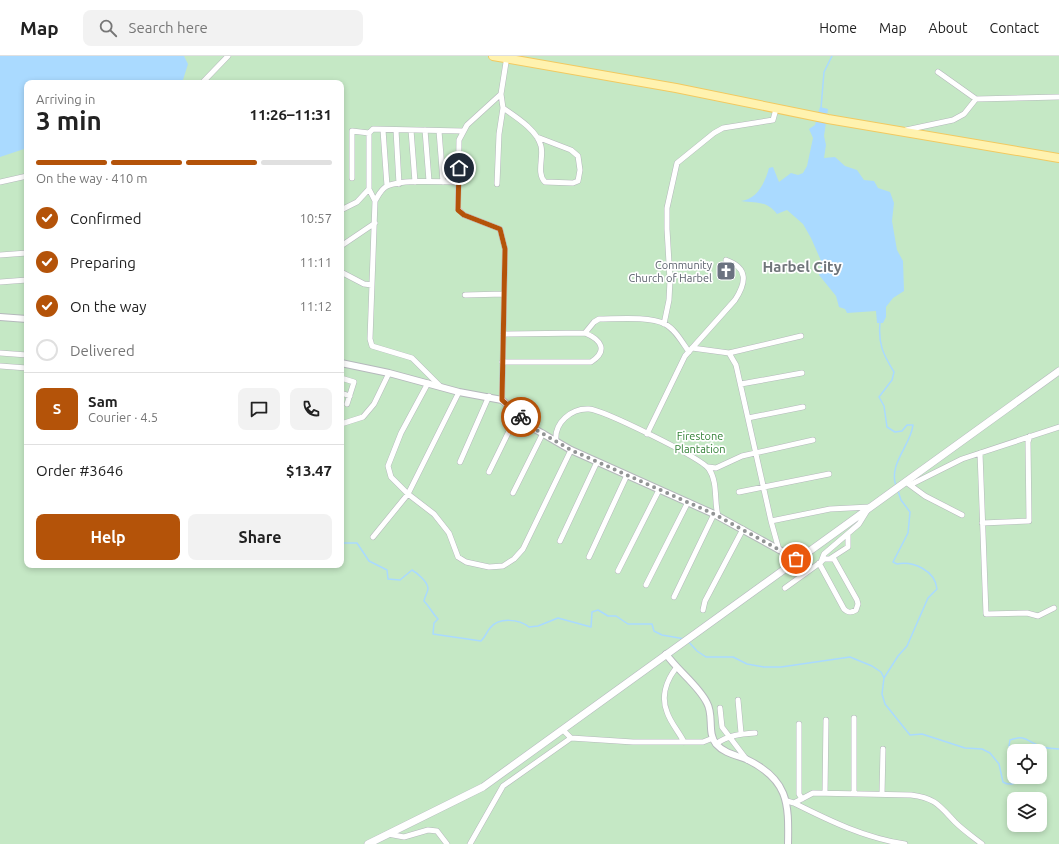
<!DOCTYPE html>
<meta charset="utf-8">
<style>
:root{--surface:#fff;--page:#f2f2f2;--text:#222;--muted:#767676;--line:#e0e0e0;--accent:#b45309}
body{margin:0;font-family:Ubuntu,sans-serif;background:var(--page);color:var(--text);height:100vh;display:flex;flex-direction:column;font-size:15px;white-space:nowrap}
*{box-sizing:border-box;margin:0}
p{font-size:13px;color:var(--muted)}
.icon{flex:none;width:22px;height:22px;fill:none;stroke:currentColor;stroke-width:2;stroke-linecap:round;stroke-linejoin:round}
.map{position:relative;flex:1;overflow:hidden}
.drawer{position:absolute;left:24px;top:24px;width:320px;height:488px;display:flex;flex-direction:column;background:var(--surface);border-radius:8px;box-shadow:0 2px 6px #0003}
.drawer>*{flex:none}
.controls{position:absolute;left:1007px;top:688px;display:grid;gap:8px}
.controls a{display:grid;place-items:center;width:40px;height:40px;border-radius:8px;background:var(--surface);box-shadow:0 2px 6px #0003;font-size:20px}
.pin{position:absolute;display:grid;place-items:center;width:34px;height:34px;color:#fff;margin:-17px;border:2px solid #fff;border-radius:50%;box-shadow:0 1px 4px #0007}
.courier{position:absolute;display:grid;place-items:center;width:40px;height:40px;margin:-20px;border:3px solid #b45309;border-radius:50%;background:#fff;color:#222;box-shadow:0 1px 5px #0007}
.headline em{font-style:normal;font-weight:700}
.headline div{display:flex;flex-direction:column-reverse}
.headline{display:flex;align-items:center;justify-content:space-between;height:68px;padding:0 12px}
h1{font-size:26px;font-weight:700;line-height:30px}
.bar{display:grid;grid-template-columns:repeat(4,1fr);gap:6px 4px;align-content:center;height:48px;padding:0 12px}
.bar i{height:5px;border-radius:3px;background:var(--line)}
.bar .active{background:var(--accent)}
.bar p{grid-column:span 4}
.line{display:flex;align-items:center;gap:10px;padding:0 12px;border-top:1px solid var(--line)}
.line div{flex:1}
.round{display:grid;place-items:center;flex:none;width:42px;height:42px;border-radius:8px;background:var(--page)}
ol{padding:0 12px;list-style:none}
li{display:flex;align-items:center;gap:12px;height:44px}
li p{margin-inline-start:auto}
li .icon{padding:4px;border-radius:50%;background:var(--accent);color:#fff;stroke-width:4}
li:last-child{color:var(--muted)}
li i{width:22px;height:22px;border:2px solid var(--line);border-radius:50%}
.button{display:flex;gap:8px;margin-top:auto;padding:8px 12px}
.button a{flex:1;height:46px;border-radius:8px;background:var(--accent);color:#fff;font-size:16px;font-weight:700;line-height:46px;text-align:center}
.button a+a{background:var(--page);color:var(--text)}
header{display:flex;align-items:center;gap:24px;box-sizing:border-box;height:56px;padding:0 20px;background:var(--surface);border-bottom:1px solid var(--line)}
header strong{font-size:19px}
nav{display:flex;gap:22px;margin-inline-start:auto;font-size:14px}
.search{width:280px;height:36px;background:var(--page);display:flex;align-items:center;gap:10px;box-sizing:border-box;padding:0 14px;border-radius:8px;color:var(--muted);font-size:15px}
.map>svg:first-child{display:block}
.green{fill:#c5e8c5;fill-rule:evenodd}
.water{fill:#aadaff}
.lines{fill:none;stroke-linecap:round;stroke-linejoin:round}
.stream{stroke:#aadaff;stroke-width:1.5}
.minor-casing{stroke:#b5b8bc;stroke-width:6}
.tertiary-casing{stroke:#b5b8bc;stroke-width:8}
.secondary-casing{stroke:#b6babf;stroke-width:8}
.primary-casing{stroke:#f2c960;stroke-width:10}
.minor{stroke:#fff;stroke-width:5}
.tertiary{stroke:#fff;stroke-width:6}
.secondary{stroke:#fff;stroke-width:7}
.primary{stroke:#fff2af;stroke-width:8}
.done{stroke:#929495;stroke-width:4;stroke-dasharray:0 7.2}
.route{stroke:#b45309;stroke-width:5}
.labels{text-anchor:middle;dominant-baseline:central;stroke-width:3.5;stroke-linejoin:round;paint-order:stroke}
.worship-label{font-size:11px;fill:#5b616d;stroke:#fff;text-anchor:end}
.park-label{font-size:11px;fill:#348238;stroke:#fff}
.district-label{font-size:15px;font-weight:bold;fill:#70757a;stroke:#fff}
</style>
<header>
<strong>Map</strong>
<div class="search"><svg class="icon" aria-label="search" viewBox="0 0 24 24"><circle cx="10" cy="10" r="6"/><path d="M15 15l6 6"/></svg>Search here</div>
<nav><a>Home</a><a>Map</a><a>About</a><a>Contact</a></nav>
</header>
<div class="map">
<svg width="1059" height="788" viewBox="0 0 1059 788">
<rect width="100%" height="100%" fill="#f1efe8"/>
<path class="green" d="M0 0H1059V788H0ZM27 27H341V509H27ZM1014 695H1040V721H1014ZM1014 743H1040V769H1014Z"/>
<path class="water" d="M0 0H184L188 8 182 27H27V92L0 101Z
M820 51 828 53 824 80 826 89 824 102 835 101 845 110 857 114 864 124 874 125 878 132 890 136 894 147 892 165 897 194 903 205 904 235 893 242 886 251V261L883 267H877L876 255 847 257 845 253 839 251 836 240 819 219 822 207 811 182 803 168 787 154 777 158C767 145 757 147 741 145 758 143 765 126 769 112L773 111 779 126 791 117 798 119 803 117 807 110 813 82 809 73 815 69Z"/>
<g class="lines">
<path class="stream" d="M821 52 824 16 832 0
M880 267C878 288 883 298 894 316L892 324 879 341 884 350 887 371 895 376 902 375 907 369H913C911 389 888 408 896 430
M898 435 901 444 910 456 908 477 893 506 897 508C913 505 935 514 937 533L928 542 907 590 898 600 884 622 882 638 885 648 910 679 922 678 965 692 982 693 990 697 999 708 1003 726C1011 731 1018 726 1024 721
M341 487H357L369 505 387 514 388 523 400 524 412 514C417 517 427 525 428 532 428 536 425 540 424 545 430 551 432 557 438 563L434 567 433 578 481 585C486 580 486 577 490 572 499 561 519 563 529 571L538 570 558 562 591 571 592 556 598 554 608 560H616L628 568H652L654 575 662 579 685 583
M688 585 697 595 706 601H733L747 608 764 611H781L850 601 872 610 881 616 884 622
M1014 700 1009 690 1010 684C1026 678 1027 686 1040 690 1046 693 1052 692 1059 693"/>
<g class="minor-casing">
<path id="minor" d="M938 16 976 43
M202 27 228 0
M503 52C516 61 537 74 541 90 544 101 536 117 545 126L573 127 578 125 580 114 578 100 571 94 537 81
M383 74 387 130
M396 74 399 128
M411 74 415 126
M425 74 429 125
M906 74 953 64 964 58 976 43 1059 41
M439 75 443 126
M352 122V75L369 77
M0 126 27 120
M497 128 499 78 503 52 501 38
M375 145 369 133V77L373 73 462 75
M341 154 357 146 369 133
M341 190 375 167
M0 199 27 197
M341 216 364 228 372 229
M0 226 27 224
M465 239 504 238
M664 268 669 244 670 224 667 173V152L677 107 714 77 723 72 773 64 776 53
M585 277 594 266 599 263C616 263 650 260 665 268 675 273 682 286 689 296
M692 292 729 297 801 280
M0 297 27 299
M729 297 736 309 771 465 779 494
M502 306H591C608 295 602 284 585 277L503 278
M0 310 27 312
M341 322 354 326 347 348
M428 327 401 377 388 410 391 421 408 438 434 458 449 477 458 501 466 506 489 511 503 510 514 503 523 493 571 394
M741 328 802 317
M441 331 412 302 372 290 370 283 375 145C378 140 381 133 387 130 403 123 442 126 459 126
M341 337 350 340
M502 344 505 193 500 173 464 159 458 153 459 84 467 69 501 38 507 0
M748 362 803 351
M341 368 363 361 374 348 389 317
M647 378 685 300 735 244C746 227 749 212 726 204
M556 385C554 367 571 352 589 353 603 354 700 401 709 413 718 426 714 445 718 460
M980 397 986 558 1027 557 1038 560 1054 552
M460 406 489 340
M708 411 716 412 742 400 813 384
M489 416 513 367 520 361
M906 426 910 429 962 403 1059 371
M910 429 925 440 962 459
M739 436 829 418
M513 437 543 377
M771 465 830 453 870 451
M982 467 1029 465 1028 386 1030 380
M373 481 408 438 459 336
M560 485 597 406
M589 501 627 419
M831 502 848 491V478
M819 507 844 553C848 557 851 557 856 554L858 548 857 544 834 503H824L821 506
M789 509 806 517
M618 515 659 434
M646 529 688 446
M785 532 821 506 824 498 859 468 867 455
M674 541 714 458
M703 554 705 545 743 473
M676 612C666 625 661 641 667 656 670 666 679 676 684 686
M738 644 741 677
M720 652 722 671 747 704
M799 668V738L802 743
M563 674 571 682 633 686H703L713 682
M716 688C728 679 741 678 755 677
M825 737 826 664
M854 738V662
M882 738 883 693
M787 745 794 747 813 737 911 739C935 742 939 749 955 766 963 774 973 781 982 788
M794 747C830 765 865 782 905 788
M388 778 404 781 428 774 437 775 447 788
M470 788 503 730 571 682"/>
</g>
<g class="tertiary-casing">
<path id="tertiary" d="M0 261 27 263
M341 307 389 317 459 336 502 344 533 372 571 394 714 458 796 503
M666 598C678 615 699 630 707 647 714 659 707 677 716 688 724 697 735 699 746 703 788 723 789 746 788 788"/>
</g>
<g class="secondary-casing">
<path id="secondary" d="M368 788 483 731 1059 315"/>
</g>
<g class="primary-casing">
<path id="primary" d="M493 0 676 32 828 63 1059 102"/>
</g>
<use href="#minor" class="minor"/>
<use href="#tertiary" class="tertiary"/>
<use href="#secondary" class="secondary"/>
<use href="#primary" class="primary"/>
</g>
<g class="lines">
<path class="done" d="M521 361 533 372 571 394 714 458 796 503"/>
<path class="route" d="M459 112 458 154 464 159 500 173 505 193 502 344 521 361"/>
</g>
<defs>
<g id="church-square" transform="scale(1)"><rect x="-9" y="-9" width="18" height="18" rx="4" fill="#6b7280" stroke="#fff"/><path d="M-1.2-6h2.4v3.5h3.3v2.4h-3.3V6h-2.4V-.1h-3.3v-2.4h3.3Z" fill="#fff"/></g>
</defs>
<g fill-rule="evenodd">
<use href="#church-square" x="726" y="215"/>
</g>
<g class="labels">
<g class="worship-label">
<text x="712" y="209">Community<tspan x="712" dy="13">Church of Harbel</tspan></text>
</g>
<g class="park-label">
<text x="700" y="380">Firestone<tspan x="700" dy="13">Plantation</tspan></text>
</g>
<g class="district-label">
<text x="802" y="210">Harbel City</text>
</g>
</g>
</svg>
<div class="controls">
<a><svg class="icon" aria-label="locate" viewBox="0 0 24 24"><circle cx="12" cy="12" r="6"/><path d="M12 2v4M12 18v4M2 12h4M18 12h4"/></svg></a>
<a><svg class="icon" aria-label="layers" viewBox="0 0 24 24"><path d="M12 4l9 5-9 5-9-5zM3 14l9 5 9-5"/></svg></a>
</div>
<div class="pin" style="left:796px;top:503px;background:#ea580c"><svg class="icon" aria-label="bag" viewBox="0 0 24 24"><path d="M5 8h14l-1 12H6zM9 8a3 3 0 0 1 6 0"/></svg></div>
<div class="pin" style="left:459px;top:112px;background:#1f2937"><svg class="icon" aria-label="home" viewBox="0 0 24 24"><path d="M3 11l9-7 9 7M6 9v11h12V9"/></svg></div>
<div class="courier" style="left:521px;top:361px"><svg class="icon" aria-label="bike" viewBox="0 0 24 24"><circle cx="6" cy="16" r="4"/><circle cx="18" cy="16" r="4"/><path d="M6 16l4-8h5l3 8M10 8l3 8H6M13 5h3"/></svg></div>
<section class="drawer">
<div class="headline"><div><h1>3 min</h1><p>Arriving in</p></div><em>11:26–11:31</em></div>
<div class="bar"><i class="active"></i><i class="active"></i><i class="active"></i><i></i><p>On the way · 410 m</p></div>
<ol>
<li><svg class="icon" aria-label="check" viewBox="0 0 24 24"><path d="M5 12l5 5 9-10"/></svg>Confirmed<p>10:57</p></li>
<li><svg class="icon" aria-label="check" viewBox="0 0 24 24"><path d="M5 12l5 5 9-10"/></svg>Preparing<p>11:11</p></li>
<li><svg class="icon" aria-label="check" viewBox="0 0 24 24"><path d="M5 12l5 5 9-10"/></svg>On the way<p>11:12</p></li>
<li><i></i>Delivered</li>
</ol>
<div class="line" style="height:72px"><b class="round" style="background:var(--accent);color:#fff">S</b><div><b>Sam</b><p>Courier · 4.5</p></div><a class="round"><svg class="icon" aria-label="chat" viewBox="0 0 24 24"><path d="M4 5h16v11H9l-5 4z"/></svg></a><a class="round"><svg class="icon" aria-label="phone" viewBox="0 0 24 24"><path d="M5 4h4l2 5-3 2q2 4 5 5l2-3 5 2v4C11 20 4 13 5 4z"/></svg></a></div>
<div class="line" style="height:52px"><div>Order #3646</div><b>$13.47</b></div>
<div class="button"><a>Help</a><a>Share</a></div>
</section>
</div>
